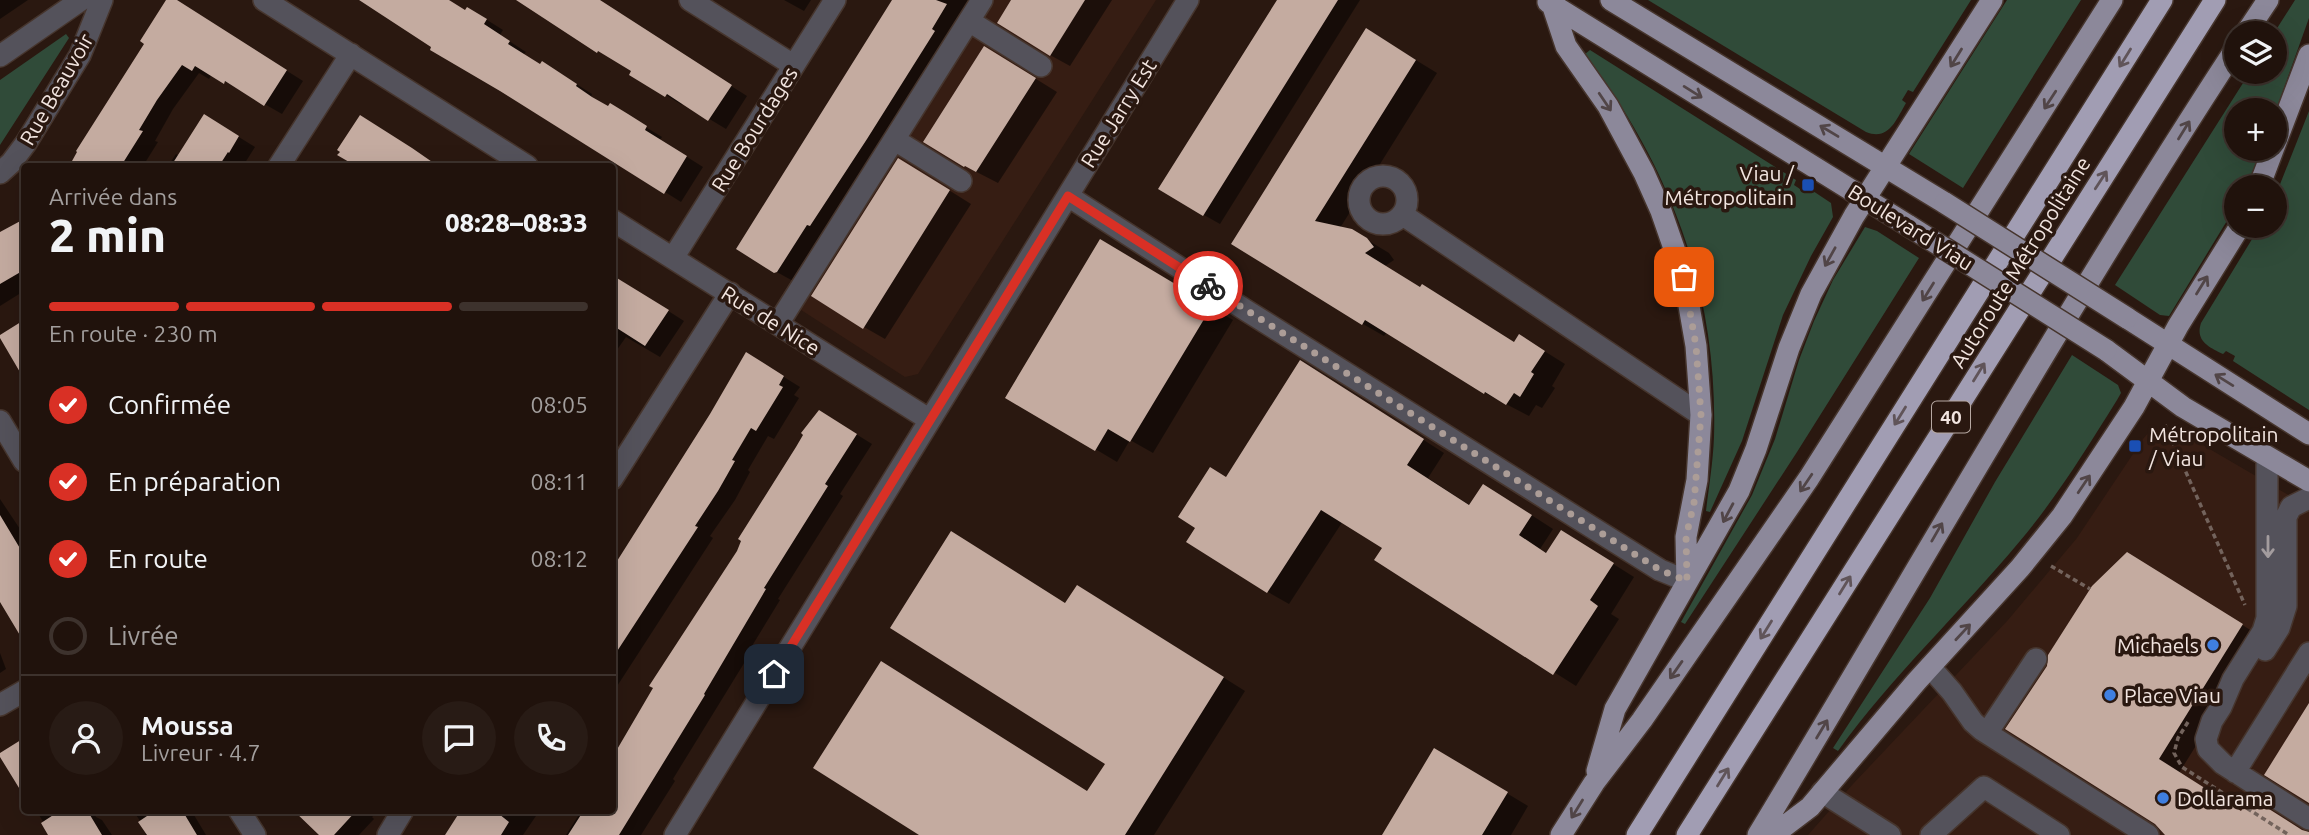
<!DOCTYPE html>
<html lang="fr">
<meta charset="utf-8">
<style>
:root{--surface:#20120c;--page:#281b15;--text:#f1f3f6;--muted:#a29e9d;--line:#3d322d;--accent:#d93025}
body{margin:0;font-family:Ubuntu,sans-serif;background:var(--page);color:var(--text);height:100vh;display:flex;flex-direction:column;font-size:26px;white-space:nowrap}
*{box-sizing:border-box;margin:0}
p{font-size:23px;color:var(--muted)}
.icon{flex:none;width:38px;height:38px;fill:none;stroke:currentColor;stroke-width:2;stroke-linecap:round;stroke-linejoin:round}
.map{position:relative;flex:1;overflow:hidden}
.details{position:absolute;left:21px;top:163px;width:595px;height:651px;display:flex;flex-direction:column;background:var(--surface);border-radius:7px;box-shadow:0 7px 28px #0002,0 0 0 2px var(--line)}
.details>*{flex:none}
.buttons{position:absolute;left:2224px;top:21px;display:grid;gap:14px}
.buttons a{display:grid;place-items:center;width:63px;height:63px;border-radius:50%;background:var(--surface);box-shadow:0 7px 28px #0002,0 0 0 2px var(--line);font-size:35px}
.pin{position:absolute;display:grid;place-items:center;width:60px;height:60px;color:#fff;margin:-30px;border-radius:14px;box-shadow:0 4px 10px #0006}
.courier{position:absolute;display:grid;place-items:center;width:70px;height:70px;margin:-35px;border:5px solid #d93025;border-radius:50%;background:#fff;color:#222;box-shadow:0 2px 9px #0007}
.overview em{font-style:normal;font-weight:800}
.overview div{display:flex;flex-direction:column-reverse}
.overview{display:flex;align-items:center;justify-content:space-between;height:119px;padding:0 28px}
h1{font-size:46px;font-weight:800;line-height:52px}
.bar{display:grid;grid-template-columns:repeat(4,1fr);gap:10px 7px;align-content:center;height:84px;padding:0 28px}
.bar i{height:9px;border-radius:5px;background:var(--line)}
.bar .selected{background:var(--accent)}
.bar p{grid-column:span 4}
.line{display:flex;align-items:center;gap:18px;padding:0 28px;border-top:2px solid var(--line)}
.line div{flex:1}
.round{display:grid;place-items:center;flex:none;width:74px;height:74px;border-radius:37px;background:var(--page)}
ol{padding:0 28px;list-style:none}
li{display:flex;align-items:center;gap:21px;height:77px}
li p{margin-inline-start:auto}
li .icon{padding:7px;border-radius:50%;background:var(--accent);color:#fff;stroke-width:4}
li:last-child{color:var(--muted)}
li i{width:38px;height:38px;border:4px solid var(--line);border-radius:50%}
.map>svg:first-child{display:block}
.built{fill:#361d13}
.green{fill:#304b39}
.shadow{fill:#0007}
.building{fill:#c4aba0}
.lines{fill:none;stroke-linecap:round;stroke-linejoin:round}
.minor-casing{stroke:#46352d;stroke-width:24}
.major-casing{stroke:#46352d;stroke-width:24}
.highway-casing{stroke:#46352d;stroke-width:24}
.path{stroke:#73635c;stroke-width:3.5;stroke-dasharray:5 3.5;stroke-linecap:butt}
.minor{stroke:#54525b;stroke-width:21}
.major{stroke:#8c889a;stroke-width:21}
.highway{stroke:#a19db3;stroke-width:21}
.major-bridge-casing{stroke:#46352d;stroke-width:24;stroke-linecap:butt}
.major-bridge{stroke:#8c889a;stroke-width:21}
.oneway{stroke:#514547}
.oneway2{stroke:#605459}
.oneway3{stroke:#a39c9e}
.done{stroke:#ac9d97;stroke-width:7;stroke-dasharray:0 12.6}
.route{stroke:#d93025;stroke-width:9}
.transit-dot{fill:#1a4fb4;stroke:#2a1810;stroke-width:2.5}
.shop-dot{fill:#3f7fe0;stroke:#2a1810;stroke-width:2.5}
.labels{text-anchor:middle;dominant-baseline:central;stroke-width:7;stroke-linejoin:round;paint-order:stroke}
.shield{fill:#2a1810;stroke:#b6a8a2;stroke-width:2}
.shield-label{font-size:19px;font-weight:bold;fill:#f2e5e0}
.street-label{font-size:21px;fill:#f2e5e0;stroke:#2a1810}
.poi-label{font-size:21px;fill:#f2e5e0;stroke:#2a1810;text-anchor:start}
</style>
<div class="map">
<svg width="2309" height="835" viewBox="0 0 2309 835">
<rect width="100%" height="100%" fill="#2a1810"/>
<path class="built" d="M970 0H1156L918 374 905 377 781 297Z
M2163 427 2177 430 2309 507V835H1808L1853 784 2008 620 2077 538 2143 439 2149 432Z"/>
<path class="green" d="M1648 0H1971L1913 92 1908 90 1902 100 1906 103C1896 120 1889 141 1866 132Z
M2007 0H2081L1963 188 1909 154Z
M2295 0H2309V18L2275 113V110H2236V149H2262L2246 187H2236V206L2169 316 2160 315 2115 285 2250 72H2275L2274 33Z
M66 34 69 38 0 145V80Z
M1590 50 1796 180 1794 185 1803 191 1807 187 1831 203 1833 217 1811 256 1783 315 1742 441 1710 512 1706 511C1709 486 1713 462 1714 437 1718 292 1671 168 1585 54Z
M2309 111V410L2233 361 2235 356 2226 351 2223 354C2209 347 2195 341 2201 323L2260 226H2275V197Z
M1865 227 1877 231 1919 258 1797 452 1685 624 1681 622 1752 495 1775 439 1799 360 1814 321 1833 280Z
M2072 355 2118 385 2121 393 2117 400C2087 448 2057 497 2020 541 1961 612 1892 676 1838 751L1833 748 1930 598 1995 482Z"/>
<path class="shadow" d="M0 0H28L0 19Z
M168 0H174L186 7 303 81 282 114 212 74 209 79 199 73 173 109 155 141 158 142 143 166H69L146 43Z
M359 0H445L461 10 484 18 503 30 500 35 526 52 523 55 541 66 559 73 592 94 591 97 608 108 644 126 662 137 660 140 703 167 681 202Z
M521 0H596L747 96 726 129 683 103 682 105 666 95 633 71Z
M784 0H811L804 11Z
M895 0H977L793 281 775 271Z
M1014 0H1112L1070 66 1050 55Z
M1279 0H1360L1220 224 1204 215Z
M1388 43 1437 73 1340 228 1351 230 1389 253 1394 260 1385 266 1421 288 1515 343 1541 349 1565 364 1552 386 1555 388 1542 408 1536 405 1529 416 1485 393 1387 332 1384 336 1363 324 1233 243Z
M1007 61 1057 92 998 183 965 166Z
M221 126 255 147 243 166H168L176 154 179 156Z
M920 172 971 204 885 339 864 327Z
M24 218V291L0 306V234Z
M1101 241 1233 320 1153 453 1130 440 1117 462 1008 397Z
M612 275 684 321 660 357 626 337 612 357Z
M24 322V373L1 336Z
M763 364 800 387 794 395 799 398 774 439 768 436 748 470 750 472 735 500 710 536 713 538 612 694V573Z
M1322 375 1444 453 1428 478 1471 506 1505 498 1553 529 1540 549 1548 554 1583 545 1634 577 1611 614 1619 619 1576 686 1376 560 1384 548 1343 521 1289 604 1268 592 1227 478Z
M835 421 872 444 840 494 843 496 778 599 780 600 752 646 754 647 673 779 675 781 641 835H566L582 810H612L738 552Z
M0 499 22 532 20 533 24 540V633L19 630 0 599Z
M2149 566 2263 638 2179 773 2242 813 2309 835H2168L2162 831Z
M1099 599 1245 691 1154 835H922L1088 793 1108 763 1066 604Z
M0 653 6 669 0 673Z
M24 740V793L1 755Z
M1435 750 1528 806 1511 835H1384Z
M36 810H92L96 817 102 820 112 835H51Z
M133 810H191L206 835H145L147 832Z
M296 810H375L377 812 372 817 374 819 359 835H321Z
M463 810H540L523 835H447Z"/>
<path class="building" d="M166 0H177L287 70 264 106 225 81 224 84 195 66 192 71 182 65 157 100 139 130 143 131 121 166H81L72 161 77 152 76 151 144 44 140 41Z
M359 0H449L465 10 467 7 487 19 484 24 510 41 508 44 540 64 542 61 577 84 576 86 592 97 608 106 610 103 628 114 647 126 645 130 687 156 664 194 500 91 430 50 431 47Z
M516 0H600L732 85 708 121 667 94 665 97 629 75 631 71 598 51 597 53Z
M892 0H936L947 4 932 29 935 31 867 139 810 226 807 225 777 272 774 273 736 249Z
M1011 0H1085L1050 56 997 23Z
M1277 0H1338L1203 216 1158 189Z
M1366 28 1416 60 1315 221 1352 229 1367 238 1374 247 1365 253 1420 287 1422 284 1514 342 1519 334 1545 351 1531 372 1534 374 1520 397 1514 393 1506 405 1485 392 1484 394 1365 320 1362 325 1231 244Z
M984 46 1036 78 976 172 965 166 964 167 923 142Z
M204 114 239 136 229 153 228 152 219 166H171Z
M360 115 412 148 438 166H356L337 155 340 152 337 150Z
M898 158 950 190 863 329 811 296Z
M24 219V270L0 284V232Z
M1100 239 1212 306 1130 442 1108 429 1095 451 1005 398Z
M612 275 669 310 645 346 612 325Z
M24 320V379L0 338V335Z
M746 352 784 376 779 385 783 387 756 431 751 428 732 460 735 461 718 491 695 526 698 527 612 659V569L710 414Z
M1300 360 1424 439 1407 465 1469 505 1483 484 1532 515 1519 535 1546 553 1561 530 1614 563 1590 600 1598 606 1553 675 1374 560 1382 548 1321 510 1267 593 1186 542 1195 528 1178 517 1210 467 1226 477Z
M819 410 857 434 825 484 828 486 764 588 766 589 704 694 705 695 619 835H568L584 810H612V758L653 688 649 686 737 551 741 541 738 539 796 447 803 435 801 433Z
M0 515 24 555V642L0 602Z
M951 531 1065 603 1077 585 1224 677 1125 835H919L813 768 881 661 1087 791 1105 764 890 628Z
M2127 552 2243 624 2159 759 2241 811 2250 797 2302 830 2309 832V835H2165L2155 824 2005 729 2047 666 2048 655 2092 586Z
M2309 703V803L2264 775Z
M24 738V796L0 757V753Z
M1434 748 1508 792 1482 835H1382Z
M61 810H87L102 835H48L41 823Z
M156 810H182L197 835H147L138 822Z
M293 810H357L334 835H319Z
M461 810H494L509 822 501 835H445Z"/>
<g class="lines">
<g class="minor-casing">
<path id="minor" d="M264 0 527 166
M690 0 793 65
M969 21 1041 66
M0 56 81 0
M895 140 961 181
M279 166 351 54
M0 173 11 163 26 143 80 55 102 0
M1359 200a24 24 0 1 1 48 0a24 24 0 1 1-48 0Z
M1068 196 1247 311 1660 570 1687 581
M1403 215 1701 415
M612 220 930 420
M673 258 835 0
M778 324 982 0
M0 421 24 461
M2267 457V618L2263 631 2233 679 2221 707 2212 721 2206 739 2208 749 2223 764 2309 819
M612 479 730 293
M2265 650 2279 628 2286 606V517L2291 507 2309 498
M1930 667 1952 692 1973 722 1982 730 2148 835
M0 705 24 691
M1987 733 2036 659
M2235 772 2309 653
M1822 792 1890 835
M239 810 255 835
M388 835 403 810
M675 835 1188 0
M1931 835 1984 787 2059 835"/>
</g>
<g class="major-casing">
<path id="major" d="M1611 0 1945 203
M1548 2 1909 226
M1552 4 1566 46 1608 106 1644 173 1661 211 1684 277 1696 346 1701 415 1697 480 1686 537 1687 581
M2246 33 2268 0
M2259 187 2309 55
M2127 318 2309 434
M2106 350 2183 407 2309 481
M1597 771 1615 709 1739 491 1756 449 1789 348 1811 294 1854 216 1992 0
M1561 835 1594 783 1642 720 1809 478 2112 0
M1758 835C1917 572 2068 305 2236 48
M1773 835 1810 807 1916 682 2020 568 2062 516 2134 407 2178 326 2240 226"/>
</g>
<g class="highway-casing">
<path id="highway" d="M1637 835 2162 0
M1687 835 2215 0"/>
</g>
<path class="path" d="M2165 425 2245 605
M2051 566 2090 589
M2188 722 2178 738 2174 753 2182 767 2289 835"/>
<use href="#minor" class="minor"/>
<use href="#major" class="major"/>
<use href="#highway" class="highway"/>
<g class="major-bridge-casing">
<path id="major-bridge" d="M1945 203 2127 318
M1909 226 2106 350"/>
</g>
<use href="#major-bridge" class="major-bridge"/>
</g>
<defs><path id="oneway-shaft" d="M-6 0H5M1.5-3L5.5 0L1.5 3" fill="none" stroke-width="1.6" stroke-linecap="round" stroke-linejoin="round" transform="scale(1.75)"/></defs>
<g class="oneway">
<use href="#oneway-shaft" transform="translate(1956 58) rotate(122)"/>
<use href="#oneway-shaft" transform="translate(1693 92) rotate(32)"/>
<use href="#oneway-shaft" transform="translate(2050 100) rotate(123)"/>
<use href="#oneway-shaft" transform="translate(1605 102) rotate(56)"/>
<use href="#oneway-shaft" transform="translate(2184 130) rotate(-58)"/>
<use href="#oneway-shaft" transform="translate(1829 131) rotate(-149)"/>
<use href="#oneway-shaft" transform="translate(1830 257) rotate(119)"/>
<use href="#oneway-shaft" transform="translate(2202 285) rotate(-58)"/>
<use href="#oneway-shaft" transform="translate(1928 292) rotate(122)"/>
<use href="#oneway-shaft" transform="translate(2224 380) rotate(-148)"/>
<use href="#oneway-shaft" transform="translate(1806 483) rotate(124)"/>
<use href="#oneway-shaft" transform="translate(2084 484) rotate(-56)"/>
<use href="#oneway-shaft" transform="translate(1728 513) rotate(118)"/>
<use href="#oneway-shaft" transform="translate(1937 532) rotate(-60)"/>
<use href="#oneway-shaft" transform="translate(1963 632) rotate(-47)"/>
<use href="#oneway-shaft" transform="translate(1676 670) rotate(125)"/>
<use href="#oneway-shaft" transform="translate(1822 729) rotate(-59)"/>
<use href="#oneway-shaft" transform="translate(1577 809) rotate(122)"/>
</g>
<g class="oneway2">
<use href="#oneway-shaft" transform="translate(2125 58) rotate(122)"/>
<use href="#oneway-shaft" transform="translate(2101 180) rotate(-57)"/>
<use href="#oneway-shaft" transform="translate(1979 372) rotate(-58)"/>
<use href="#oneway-shaft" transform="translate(1900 416) rotate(122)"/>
<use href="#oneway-shaft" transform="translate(1845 585) rotate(-58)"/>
<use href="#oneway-shaft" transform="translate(1766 630) rotate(122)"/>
<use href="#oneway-shaft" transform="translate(1723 777) rotate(-58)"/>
</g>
<use class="oneway3" href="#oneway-shaft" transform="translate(2268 547) rotate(90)"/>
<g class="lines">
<path class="done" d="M1208 286 1660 570 1687 581 1686 537 1694 503 1701 415 1696 346 1684 277"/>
<path class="route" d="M774 674 1068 196 1208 286"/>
</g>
<g class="transit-dot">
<rect x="1801" y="178" width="14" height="14" rx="3.5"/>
<rect x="2128" y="439" width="14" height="14" rx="3.5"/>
</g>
<g class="shop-dot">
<circle cx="2213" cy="645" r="7"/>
<circle cx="2110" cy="695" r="7"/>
<circle cx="2163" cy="798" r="7"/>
</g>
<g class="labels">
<rect class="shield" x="1932" y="401.5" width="38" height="31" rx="5"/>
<g class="shield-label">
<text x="1951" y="417">40</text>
</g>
<g class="street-label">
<text transform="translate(56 89) rotate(-60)">Rue Beauvoir</text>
<text transform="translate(1118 113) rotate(-58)">Rue Jarry Est</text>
<text transform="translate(754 129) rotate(-58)">Rue Bourdages</text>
<text transform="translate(1911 227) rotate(32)">Boulevard Viau</text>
<text transform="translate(2020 262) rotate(-58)">Autoroute Métropolitaine</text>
<text transform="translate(771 320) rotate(32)">Rue de Nice</text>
</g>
<g class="poi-label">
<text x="1794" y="173" text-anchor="end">Viau /<tspan x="1794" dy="24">Métropolitain</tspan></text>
<text x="2149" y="434">Métropolitain<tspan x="2149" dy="24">/ Viau</tspan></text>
<text x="2199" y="645" text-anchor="end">Michaels</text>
<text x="2124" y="695">Place Viau</text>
<text x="2177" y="798">Dollarama</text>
</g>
</g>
</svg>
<div class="buttons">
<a><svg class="icon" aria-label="layers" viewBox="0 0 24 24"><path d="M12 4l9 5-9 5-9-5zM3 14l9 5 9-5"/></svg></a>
<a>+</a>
<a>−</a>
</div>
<div class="pin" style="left:1684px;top:277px;background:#ea580c"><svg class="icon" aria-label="bag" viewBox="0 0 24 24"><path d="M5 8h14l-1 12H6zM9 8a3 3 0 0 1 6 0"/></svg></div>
<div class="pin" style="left:774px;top:674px;background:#1f2937"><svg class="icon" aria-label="home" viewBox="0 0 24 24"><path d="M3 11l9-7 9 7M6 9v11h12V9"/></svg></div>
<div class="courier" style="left:1208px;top:286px"><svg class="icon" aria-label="bike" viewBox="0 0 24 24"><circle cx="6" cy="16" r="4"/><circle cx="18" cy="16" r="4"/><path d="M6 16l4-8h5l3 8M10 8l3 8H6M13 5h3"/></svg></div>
<section class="details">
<div class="overview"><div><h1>2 min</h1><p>Arrivée dans</p></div><em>08:28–08:33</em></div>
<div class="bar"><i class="selected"></i><i class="selected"></i><i class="selected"></i><i></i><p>En route · 230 m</p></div>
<ol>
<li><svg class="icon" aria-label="check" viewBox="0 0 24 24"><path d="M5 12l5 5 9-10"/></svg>Confirmée<p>08:05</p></li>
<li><svg class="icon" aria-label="check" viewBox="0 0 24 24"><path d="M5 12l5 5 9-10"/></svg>En préparation<p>08:11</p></li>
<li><svg class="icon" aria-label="check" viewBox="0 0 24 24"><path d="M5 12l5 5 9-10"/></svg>En route<p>08:12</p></li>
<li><i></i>Livrée</li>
</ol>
<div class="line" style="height:126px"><a class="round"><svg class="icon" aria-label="person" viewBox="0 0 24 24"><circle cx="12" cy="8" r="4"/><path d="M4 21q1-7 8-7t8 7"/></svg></a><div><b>Moussa</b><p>Livreur · 4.7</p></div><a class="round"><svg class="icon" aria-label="chat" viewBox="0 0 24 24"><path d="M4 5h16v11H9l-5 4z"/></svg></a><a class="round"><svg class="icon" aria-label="phone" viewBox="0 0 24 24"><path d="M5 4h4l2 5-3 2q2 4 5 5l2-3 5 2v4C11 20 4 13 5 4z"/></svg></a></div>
</section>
</div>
